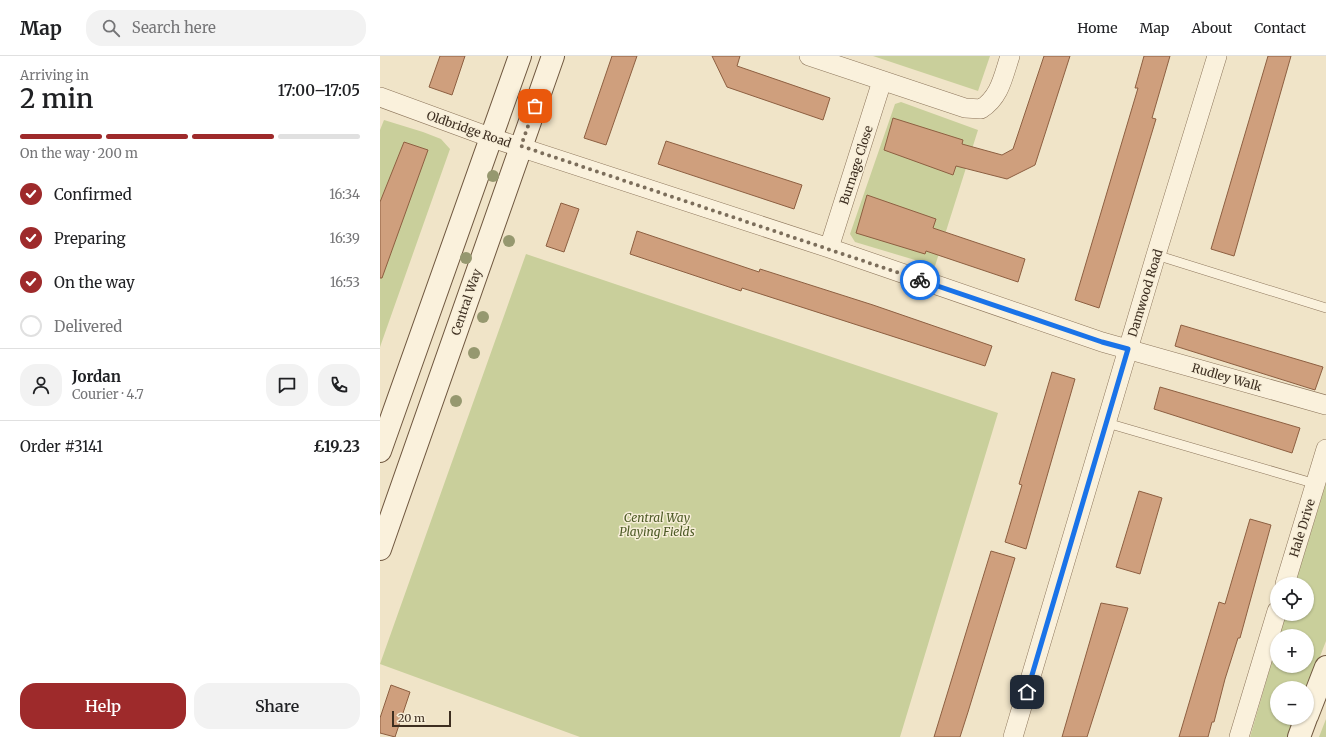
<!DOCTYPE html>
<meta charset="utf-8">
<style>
:root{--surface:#fff;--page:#f2f2f2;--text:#202124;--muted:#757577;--line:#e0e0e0;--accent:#9e2a2b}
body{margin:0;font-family:Merriweather,serif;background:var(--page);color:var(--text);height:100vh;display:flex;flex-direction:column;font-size:15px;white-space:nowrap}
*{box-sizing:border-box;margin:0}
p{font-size:13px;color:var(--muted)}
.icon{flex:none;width:22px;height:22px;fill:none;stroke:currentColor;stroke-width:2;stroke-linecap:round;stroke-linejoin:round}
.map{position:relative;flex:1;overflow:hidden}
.drawer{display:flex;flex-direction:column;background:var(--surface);width:380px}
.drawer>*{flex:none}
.fabs{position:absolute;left:890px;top:521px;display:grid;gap:8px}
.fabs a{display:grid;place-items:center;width:44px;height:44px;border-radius:50%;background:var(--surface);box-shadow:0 1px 3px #0004;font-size:20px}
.scale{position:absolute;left:12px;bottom:10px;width:59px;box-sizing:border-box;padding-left:4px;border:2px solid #3d2e20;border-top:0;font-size:11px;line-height:14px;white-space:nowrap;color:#3d2e20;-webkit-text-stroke:3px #f7eed8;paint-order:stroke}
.pin{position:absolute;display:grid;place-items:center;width:34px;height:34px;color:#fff;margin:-17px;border-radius:8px;box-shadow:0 2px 6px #0006}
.courier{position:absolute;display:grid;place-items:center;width:40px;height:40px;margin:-20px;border:3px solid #1a73e8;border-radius:50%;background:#fff;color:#222;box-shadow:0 1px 5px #0007}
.head em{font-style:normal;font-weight:600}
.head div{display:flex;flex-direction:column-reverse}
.head{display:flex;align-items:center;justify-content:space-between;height:68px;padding:0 20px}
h1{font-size:26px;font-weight:600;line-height:30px}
.bar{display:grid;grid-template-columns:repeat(4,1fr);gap:6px 4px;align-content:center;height:48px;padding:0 20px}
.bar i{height:5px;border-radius:3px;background:var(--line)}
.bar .selected{background:var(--accent)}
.bar p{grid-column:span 4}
.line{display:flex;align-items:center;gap:10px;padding:0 20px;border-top:1px solid var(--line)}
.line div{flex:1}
.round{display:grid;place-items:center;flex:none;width:42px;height:42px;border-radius:16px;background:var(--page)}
ol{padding:0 20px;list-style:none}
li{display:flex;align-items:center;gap:12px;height:44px}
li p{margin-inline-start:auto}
li .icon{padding:4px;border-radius:50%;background:var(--accent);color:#fff;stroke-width:4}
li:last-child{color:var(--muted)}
li i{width:22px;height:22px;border:2px solid var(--line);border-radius:50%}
.button{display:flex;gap:8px;margin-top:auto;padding:8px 20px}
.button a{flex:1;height:46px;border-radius:16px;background:var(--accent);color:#fff;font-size:16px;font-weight:600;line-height:46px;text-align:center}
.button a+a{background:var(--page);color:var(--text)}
header{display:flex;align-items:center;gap:24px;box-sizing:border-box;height:56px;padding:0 20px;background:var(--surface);border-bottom:1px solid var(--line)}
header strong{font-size:19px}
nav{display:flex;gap:22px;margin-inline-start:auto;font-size:14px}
.search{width:280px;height:36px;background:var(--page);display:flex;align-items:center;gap:10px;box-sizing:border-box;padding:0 14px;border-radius:16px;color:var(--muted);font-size:15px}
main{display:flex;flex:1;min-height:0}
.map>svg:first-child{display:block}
.green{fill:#c9cf9b}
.building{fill:#cf9f7d;stroke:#8d5f41}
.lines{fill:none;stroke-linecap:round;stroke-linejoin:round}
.lane-casing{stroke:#8d765c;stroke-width:10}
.street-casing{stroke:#8d765c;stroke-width:20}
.secondary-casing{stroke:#6f573f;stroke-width:24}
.lane{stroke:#faf1dc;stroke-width:9}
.street{stroke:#faf1dc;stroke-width:19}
.secondary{stroke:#faf1dc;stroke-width:22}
.tree{fill:#96986f}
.done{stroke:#7c6e5b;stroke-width:4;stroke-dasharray:0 7.2}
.route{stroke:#1a73e8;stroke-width:5}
.labels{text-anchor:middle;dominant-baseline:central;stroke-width:3;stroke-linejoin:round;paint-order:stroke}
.street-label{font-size:12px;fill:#3d2e20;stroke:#f7eed8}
.park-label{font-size:12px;font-style:italic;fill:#4d5a26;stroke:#f7eed8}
</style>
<header>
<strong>Map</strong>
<div class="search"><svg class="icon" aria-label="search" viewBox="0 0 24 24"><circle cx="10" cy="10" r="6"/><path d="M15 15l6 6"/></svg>Search here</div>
<nav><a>Home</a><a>Map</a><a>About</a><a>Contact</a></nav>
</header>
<main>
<section class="drawer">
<div class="head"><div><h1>2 min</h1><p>Arriving in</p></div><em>17:00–17:05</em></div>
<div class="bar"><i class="selected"></i><i class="selected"></i><i class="selected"></i><i></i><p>On the way · 200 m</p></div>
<ol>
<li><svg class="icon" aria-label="check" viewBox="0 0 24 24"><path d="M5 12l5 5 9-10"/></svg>Confirmed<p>16:34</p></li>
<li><svg class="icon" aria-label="check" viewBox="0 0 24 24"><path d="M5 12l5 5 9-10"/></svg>Preparing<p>16:39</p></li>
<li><svg class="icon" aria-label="check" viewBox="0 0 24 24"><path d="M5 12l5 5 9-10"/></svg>On the way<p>16:53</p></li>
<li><i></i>Delivered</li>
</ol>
<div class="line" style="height:72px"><a class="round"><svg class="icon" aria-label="person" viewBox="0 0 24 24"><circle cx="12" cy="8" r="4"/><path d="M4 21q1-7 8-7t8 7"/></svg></a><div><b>Jordan</b><p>Courier · 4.7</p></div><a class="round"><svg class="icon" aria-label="chat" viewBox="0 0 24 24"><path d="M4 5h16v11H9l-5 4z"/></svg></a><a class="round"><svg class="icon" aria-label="phone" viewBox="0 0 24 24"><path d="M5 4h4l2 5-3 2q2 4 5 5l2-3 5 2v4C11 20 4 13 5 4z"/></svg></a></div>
<div class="line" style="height:52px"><div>Order #3141</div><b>£19.23</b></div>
<div class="button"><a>Help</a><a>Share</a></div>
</section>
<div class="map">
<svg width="946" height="681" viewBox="0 0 946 681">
<rect width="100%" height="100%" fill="#f0e4c8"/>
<path class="green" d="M493 0H610L598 35Z
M521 46 598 74 555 210 475 186 470 178 515 48Z
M4 64 43 76 61 83 70 93 0 291V74Z
M146 198 618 357 520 681H200L0 608Z
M946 427V585L927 634V632H897V662H916L909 681H870L897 588V610H927V580H899L906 558H927V528H915Z
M946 663V681H939Z"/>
<path class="building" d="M60 0H85L72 39 49 31Z
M232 0H257L226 89 204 82Z
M332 0H360L357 10 450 42 443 64 347 31Z
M664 0H690L655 109 627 123 576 110 573 119 504 94 513 62 583 84 582 88 622 99 633 93Z
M764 0H790L772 62 776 63 719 252 695 244 758 32H755Z
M888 0H911L854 200 831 193Z
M286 85 422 129 414 153 278 108Z
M24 86 48 94 2 222H0V146Z
M487 139 556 163 553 172 645 203 638 226 546 195 545 198 476 177Z
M181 147 199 153 184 196 166 190Z
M257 175 379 216 380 213 493 249 612 290 605 310 362 232 361 235 250 198Z
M801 269 943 311 935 334 795 290Z
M672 316 695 323 646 493 625 486 642 429 639 428Z
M780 331 920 372 912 397 774 353Z
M759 435 782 442 760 518 736 511Z
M870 463 891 469 860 582H858L845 623 834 666H832L828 681H799L839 546 845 548Z
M611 495 635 502 588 656 580 681H554Z
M721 547 748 552 707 681H682Z
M11 629 30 636 15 681 0 677V662Z"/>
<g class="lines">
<g class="lane-casing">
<path id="lane" d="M776 199 946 252
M727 367 936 428"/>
</g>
<g class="street-casing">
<path id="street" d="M429 0 585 52 601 53C620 41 623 21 630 0
M0 41 112 82 449 192 722 286 946 349
M449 192 502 25
M905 528 946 393
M633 681 776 199 837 0
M859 681 897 555"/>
</g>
<g class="secondary-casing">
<path id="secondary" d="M0 395 140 0
M0 493 173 0
M927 660 946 611
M919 681 926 662"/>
</g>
<use href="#lane" class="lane"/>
<use href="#street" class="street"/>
<use href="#secondary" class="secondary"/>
</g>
<g class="tree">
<circle cx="113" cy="120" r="6"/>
<circle cx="129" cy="185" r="6"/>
<circle cx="86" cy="202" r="6"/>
<circle cx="103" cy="261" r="6"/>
<circle cx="94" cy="297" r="6"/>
<circle cx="76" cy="345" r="6"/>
</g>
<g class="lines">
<path class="done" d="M155 50 141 90 540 224"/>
<path class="route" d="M540 224 722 286 748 293 647 636"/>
</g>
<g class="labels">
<g class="street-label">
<text transform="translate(89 73) rotate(19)">Oldbridge Road</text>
<text transform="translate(476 109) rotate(-72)">Burnage Close</text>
<text transform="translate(765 237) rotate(-73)">Damwood Road</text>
<text transform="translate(86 246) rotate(-71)">Central Way</text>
<text transform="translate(847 321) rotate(16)">Rudley Walk</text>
<text transform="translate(922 472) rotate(-73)">Hale Drive</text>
</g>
<g class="park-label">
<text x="277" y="461">Central Way<tspan x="277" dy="14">Playing Fields</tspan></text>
</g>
</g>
</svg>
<div class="fabs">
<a><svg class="icon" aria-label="locate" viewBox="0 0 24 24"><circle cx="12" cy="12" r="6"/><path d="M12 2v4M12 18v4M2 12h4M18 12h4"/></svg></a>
<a>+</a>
<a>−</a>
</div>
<div class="scale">20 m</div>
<div class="pin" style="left:155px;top:50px;background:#ea580c"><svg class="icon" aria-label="bag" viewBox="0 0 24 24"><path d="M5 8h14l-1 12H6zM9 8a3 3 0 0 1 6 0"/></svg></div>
<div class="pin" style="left:647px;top:636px;background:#1f2937"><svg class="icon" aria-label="home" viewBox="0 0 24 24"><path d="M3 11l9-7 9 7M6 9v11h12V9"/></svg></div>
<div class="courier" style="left:540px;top:224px"><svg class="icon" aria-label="bike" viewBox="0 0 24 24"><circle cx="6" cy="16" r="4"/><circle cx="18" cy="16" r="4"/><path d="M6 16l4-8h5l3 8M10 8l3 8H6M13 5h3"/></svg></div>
</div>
</main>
